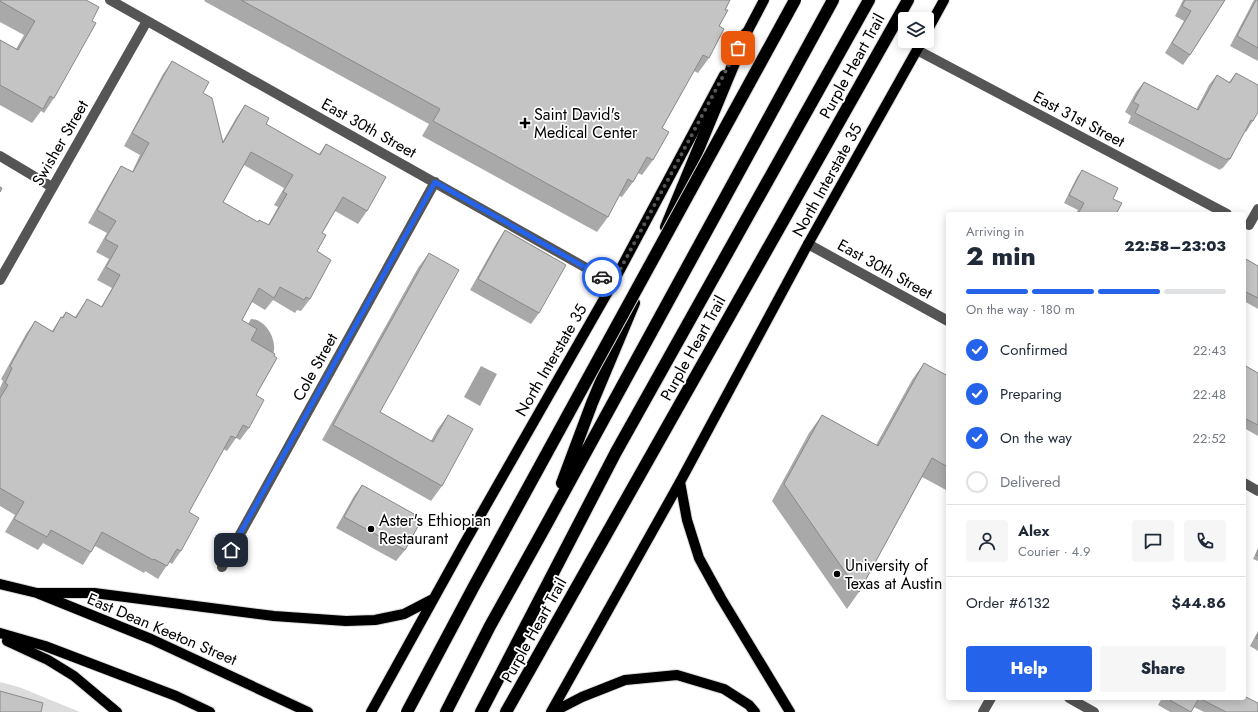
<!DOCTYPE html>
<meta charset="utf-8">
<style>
:root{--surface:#fff;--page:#f6f6f7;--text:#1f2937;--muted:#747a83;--line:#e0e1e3;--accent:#2563eb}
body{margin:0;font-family:Jost,sans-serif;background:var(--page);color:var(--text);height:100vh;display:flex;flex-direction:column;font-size:15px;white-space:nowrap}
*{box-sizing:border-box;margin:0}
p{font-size:13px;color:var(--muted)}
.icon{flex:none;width:22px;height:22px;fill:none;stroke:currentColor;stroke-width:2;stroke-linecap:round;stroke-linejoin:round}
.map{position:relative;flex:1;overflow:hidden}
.panel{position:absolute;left:946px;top:212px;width:300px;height:488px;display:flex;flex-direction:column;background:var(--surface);border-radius:4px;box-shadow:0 2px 10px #0003}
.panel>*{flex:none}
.controls{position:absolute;left:898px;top:12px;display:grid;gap:8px}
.controls a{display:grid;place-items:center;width:36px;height:36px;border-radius:4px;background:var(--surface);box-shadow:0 2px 10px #0003;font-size:20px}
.pin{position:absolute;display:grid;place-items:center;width:34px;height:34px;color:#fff;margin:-17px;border-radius:8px;box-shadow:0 2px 6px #0006}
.courier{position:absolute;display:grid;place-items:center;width:40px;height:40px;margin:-20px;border:3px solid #2563eb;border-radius:50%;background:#fff;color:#222;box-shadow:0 1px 5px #0007}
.headline em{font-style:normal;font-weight:800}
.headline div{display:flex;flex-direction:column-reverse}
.headline{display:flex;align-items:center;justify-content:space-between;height:68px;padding:0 20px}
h1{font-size:26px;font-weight:800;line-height:30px}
.bar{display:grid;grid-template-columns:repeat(4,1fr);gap:6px 4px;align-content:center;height:48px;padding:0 20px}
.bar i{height:5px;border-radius:3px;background:var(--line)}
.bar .current{background:var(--accent)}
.bar p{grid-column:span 4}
.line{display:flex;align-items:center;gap:10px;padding:0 20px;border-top:1px solid var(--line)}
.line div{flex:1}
.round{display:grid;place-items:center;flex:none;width:42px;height:42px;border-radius:4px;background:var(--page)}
ol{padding:0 20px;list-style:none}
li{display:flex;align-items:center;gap:12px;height:44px}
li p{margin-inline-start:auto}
li .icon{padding:4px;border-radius:50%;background:var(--accent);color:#fff;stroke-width:4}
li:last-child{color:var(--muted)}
li i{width:22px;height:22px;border:2px solid var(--line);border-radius:50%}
.button{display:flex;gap:8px;margin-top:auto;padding:8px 20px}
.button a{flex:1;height:46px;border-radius:4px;background:var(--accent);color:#fff;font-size:16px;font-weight:800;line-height:46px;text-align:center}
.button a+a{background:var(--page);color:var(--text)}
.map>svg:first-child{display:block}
.green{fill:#dcdcdc}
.water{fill:#a3a3a3}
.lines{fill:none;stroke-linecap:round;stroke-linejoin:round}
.major-casing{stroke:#dbdbdb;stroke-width:12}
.highway-casing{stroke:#dbdbdb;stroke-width:14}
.minor{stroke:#555;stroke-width:10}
.major{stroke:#000;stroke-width:10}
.highway{stroke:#000;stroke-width:12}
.highway-bridge-casing{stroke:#dbdbdb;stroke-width:14;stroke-linecap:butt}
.highway-bridge{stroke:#000;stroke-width:12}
.wall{fill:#a9a9a9;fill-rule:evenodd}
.building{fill:#c4c4c4;stroke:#898989;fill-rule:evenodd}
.done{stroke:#595959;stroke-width:4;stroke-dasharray:0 7.2}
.route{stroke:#2563eb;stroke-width:5}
.poi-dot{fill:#000;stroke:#fff;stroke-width:1.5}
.labels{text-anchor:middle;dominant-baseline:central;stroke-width:3.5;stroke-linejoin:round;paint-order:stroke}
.street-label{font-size:16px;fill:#000;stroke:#fff}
.poi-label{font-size:16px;fill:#000;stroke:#fff;text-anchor:start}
</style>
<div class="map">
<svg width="1258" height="712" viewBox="0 0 1258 712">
<rect width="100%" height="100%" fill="#fff"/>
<path class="green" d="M0 682 19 687 80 712H0Z"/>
<path class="water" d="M251 319C266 319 278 341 273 354L250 346 253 333 248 324Z
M481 366 497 374 480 406 464 397Z"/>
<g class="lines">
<g class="major-casing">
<path id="major" d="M927 31 944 0
M743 40 764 0
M680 482 687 520 699 558 721 598 790 712
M0 584 37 593 151 639 308 712
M37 593H94L274 616 346 621 375 620 404 614 433 599
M0 633 45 646 176 696 210 712
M7 641 48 660 74 676 117 712
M371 712 464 544 613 283 724 75
M551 712 680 482 808 244 922 41
M553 712 582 697 625 680 677 675 724 689 749 705 755 712"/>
</g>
<g class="highway-casing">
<path id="highway" d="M666 227 746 34
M562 483 592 403 634 303
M446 712 490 626 545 527 833 0
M481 712 616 452 869 0
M506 712 908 0"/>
</g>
<path class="minor" d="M110 0 613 283
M917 50 1227 214
M0 156 52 187
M1249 225 1258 209
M808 244 948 321
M0 280 147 21
M1244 483 1258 491
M222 567 435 182
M1069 698 1094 712
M983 712 991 698"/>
<use href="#major" class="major"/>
<use href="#highway" class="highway"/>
<g class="highway-bridge-casing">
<path id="highway-bridge" d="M407 712 473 588 795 0"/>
</g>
<use href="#highway-bridge" class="highway-bridge"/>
</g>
<path class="wall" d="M0 0 92 21 54 98 44 113 41 111 32 123 0 105V40L16 49 24 35 0 22Z
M205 0H730L725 10 709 58 698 73 694 71 662 128 653 160 642 175 638 173 633 182 622 197 619 196 608 217 597 232 422 136 429 124 204 1Z
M1183 0H1225L1190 55 1183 65 1165 53 1184 21 1175 16Z
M1254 0H1258V61L1230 46Z
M172 61 203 93 223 141 236 118 245 105 266 124 319 154 326 144 367 211 358 224 335 211 322 233 317 251 310 299 301 311 297 310 295 313 273 300 265 310 252 302 242 320 251 340 256 395 249 428 240 440 236 438 227 451 223 449 189 512 181 551 172 564 169 562 158 579 145 571 144 573 95 546 91 552 83 565 43 543 38 550 5 532 15 515 0 506V388L3 381 1 379 26 334 35 321 52 331 61 317H62L66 312 75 317 87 299 101 307 112 288 97 280 109 259 96 252 107 233 88 223 113 179 121 166 132 172 140 155 124 146 163 74ZM244 165 284 188 274 205 278 207 268 225 257 222 223 202Z
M1236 73 1253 121 1246 132 1245 131 1230 159 1222 169 1221 168 1220 170 1128 123 1131 116 1125 112 1136 92 1144 82 1196 110 1209 85 1217 75 1229 82Z
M1082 170 1113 199 1116 214H1076L1078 210 1064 203 1077 177Z
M505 230 539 313 531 324 470 290 497 242Z
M429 253 380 412 431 441 437 430 448 415 442 486 431 501 322 440 418 268Z
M1244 258 1258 266V309L1244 301Z
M924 363 948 376V491L922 477 859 592 847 609 772 501 809 433 822 415 876 445 912 380Z
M1244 365 1258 373V436L1244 428Z
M362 485 413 517 405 550 396 561 336 528 354 496Z
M1258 548V561L1253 559Z
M1258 631V651L1250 646Z
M1162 698H1244L1258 712H1204L1194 707 1191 712H1170L1158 705Z"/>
<path class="building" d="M0 0H86L99 7 92 21 96 23 54 98 50 96 43 109 0 85V40L18 50 35 21 0 1Z
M241 0H730L725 10H728L719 26 724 29 709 58 703 55 662 128 669 132 653 160 647 157 633 182 628 179 608 217 433 121 440 109Z
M1185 0H1225L1190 55 1172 43 1191 11 1182 6Z
M1256 0H1258V48L1237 36Z
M172 61 209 82 203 93 212 98 223 143 245 105 269 118 266 124 320 155 326 144 386 177 367 211 343 197 322 233 326 235 317 251 331 260 310 299 306 297 304 300 280 287 274 298 259 288 242 320 257 329 251 340 275 354 274 356 277 358 256 395 264 400 249 428 243 425 236 438 231 436 189 512 199 518 181 551 177 549 167 566 154 559 153 560 102 532 91 552 51 530 47 537 14 519 24 502 0 488V398L8 385 5 383 12 368 10 366 35 321 53 332 61 317 63 318 66 312 76 318 87 299 102 307 120 275 106 267 118 246 105 239 116 221 97 210 121 166 133 172 149 143 132 133ZM251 152 293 175 283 192 287 194 269 225 259 220 258 222 223 202Z
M1236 73 1258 85V112L1253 121 1251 120 1230 159 1228 158 1227 160 1135 113 1139 105 1133 102 1144 82 1198 110 1217 75 1230 83Z
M1082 170 1118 188 1113 199 1122 203 1116 214H1078L1084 203 1069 195Z
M0 187 2 188 0 192Z
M505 230 566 265 539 313 478 279Z
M429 253 459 270 380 412 433 442 448 415 473 429 442 486 333 425Z
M1244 258 1258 266V298L1244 291Z
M924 363 948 376V467L932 458 859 592 784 484 822 415 878 446Z
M1244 365 1258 373V425L1244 418Z
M362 485 414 514 413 517 421 521 405 550 344 517Z
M1258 550V556L1256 555Z
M1258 634V639L1256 638Z
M0 691 43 703 41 712H0Z
M1244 696 1258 703V712H1226L1199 698H1244Z
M1166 698H1199L1191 712Z"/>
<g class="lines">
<path class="done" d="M602 277 613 283 738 48"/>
<path class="route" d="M231 550 435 182 602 277"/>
</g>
<g class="poi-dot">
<path d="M523 117h4v4h4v4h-4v4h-4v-4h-4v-4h4z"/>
<circle cx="371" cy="529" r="4"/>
<circle cx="837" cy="574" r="4"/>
</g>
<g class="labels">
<g class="street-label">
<text transform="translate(852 66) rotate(-61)">Purple Heart Trail</text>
<text transform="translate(1079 119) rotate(28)">East 31st Street</text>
<text transform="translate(369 128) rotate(29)">East 30th Street</text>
<text transform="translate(60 143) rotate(-60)">Swisher Street</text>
<text transform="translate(827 180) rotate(-61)">North Interstate 35</text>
<text transform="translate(885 269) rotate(29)">East 30th Street</text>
<text transform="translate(693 348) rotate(-61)">Purple Heart Trail</text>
<text transform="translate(551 360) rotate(-60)">North Interstate 35</text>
<text transform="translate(315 367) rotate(-61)">Cole Street</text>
<text transform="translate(162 629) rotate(23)">East Dean Keeton Street</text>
<text transform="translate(534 630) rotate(-61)">Purple Heart Trail</text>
</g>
<g class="poi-label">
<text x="534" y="114">Saint David's<tspan x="534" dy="18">Medical Center</tspan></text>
<text x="379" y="520">Aster's Ethiopian<tspan x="379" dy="18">Restaurant</tspan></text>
<text x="845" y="565">University of<tspan x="845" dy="18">Texas at Austin</tspan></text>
</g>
</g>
</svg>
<div class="controls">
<a><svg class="icon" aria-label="layers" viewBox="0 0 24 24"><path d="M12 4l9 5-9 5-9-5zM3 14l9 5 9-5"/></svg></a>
</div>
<div class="pin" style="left:738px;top:48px;background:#ea580c"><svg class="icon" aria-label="bag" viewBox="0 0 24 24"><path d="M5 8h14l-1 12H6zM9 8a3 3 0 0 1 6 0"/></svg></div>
<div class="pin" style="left:231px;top:550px;background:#1f2937"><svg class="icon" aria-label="home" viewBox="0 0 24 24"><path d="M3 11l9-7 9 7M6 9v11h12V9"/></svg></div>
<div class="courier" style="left:602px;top:277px"><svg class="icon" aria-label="car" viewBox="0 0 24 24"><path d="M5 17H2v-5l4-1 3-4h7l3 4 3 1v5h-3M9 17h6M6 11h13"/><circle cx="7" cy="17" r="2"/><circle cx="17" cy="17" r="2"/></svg></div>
<section class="panel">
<div class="headline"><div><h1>2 min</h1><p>Arriving in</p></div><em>22:58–23:03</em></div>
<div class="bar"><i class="current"></i><i class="current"></i><i class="current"></i><i></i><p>On the way · 180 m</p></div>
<ol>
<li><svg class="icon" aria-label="check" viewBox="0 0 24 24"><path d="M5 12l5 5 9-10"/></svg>Confirmed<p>22:43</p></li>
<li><svg class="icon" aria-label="check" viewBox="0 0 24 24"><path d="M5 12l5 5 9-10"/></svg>Preparing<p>22:48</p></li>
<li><svg class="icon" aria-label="check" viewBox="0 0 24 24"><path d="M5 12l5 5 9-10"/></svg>On the way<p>22:52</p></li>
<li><i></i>Delivered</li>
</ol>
<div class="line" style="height:72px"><a class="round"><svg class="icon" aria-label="person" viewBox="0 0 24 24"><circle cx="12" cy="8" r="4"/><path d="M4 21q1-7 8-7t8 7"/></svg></a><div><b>Alex</b><p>Courier · 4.9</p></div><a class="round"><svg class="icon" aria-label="chat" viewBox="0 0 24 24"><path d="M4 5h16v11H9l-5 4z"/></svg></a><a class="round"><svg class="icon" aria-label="phone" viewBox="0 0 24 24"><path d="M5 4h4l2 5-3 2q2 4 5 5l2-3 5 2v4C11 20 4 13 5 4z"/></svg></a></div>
<div class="line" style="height:52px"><div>Order #6132</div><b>$44.86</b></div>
<div class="button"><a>Help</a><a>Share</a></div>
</section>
</div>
